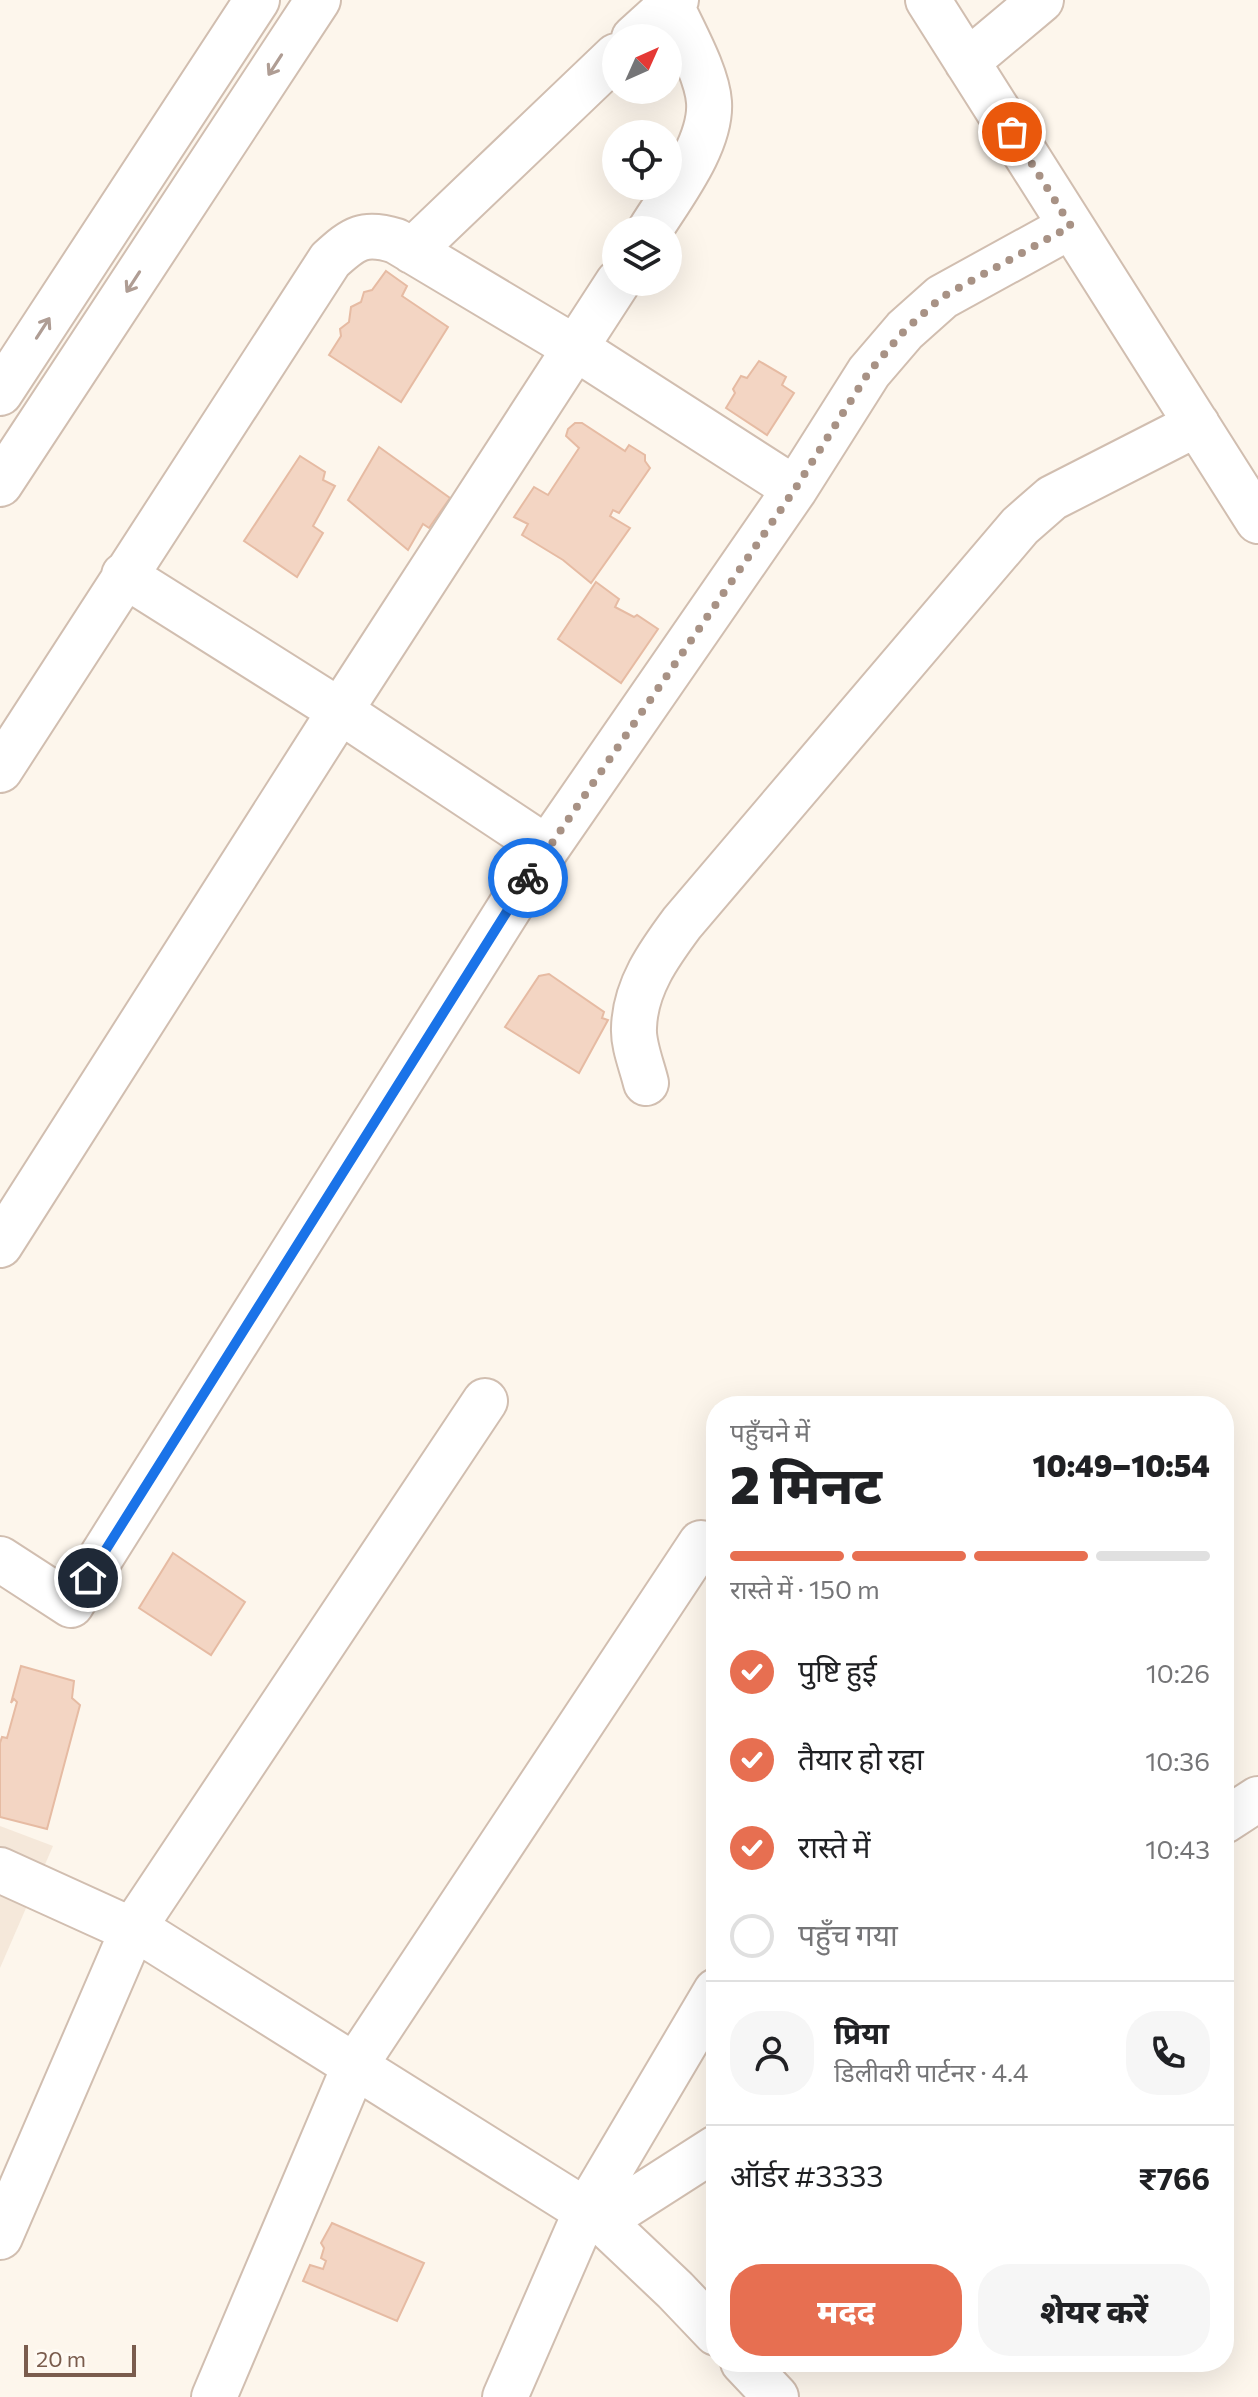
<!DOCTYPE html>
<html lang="hi">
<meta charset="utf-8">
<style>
:root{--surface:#fff;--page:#f6f6f6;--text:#202124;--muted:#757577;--line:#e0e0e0;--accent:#e76f51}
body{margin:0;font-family:Commissioner,"Noto Sans Devanagari",sans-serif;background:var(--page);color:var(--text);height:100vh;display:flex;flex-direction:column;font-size:30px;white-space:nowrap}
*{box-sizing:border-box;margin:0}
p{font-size:26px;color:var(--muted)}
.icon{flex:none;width:44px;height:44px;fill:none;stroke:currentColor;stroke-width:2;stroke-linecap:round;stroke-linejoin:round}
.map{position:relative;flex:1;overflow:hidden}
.panel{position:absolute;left:706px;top:1396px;width:528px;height:976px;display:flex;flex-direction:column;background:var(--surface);border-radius:32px;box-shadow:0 8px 32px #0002}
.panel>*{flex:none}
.needle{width:52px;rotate:45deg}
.controls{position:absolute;left:602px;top:24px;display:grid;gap:16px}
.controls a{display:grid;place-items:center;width:80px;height:80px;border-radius:50%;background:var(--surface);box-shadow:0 8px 32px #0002;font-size:40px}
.scale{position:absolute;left:24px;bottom:20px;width:112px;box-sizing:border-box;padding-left:8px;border:4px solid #7a5c4d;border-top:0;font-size:22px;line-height:28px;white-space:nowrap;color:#7a5c4d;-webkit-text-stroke:6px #fffaf3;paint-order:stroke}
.pin{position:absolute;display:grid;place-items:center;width:68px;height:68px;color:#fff;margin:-34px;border:4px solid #fff;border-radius:50%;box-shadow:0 2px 8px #0007}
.courier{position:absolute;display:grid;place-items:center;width:80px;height:80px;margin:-40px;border:6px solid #1a73e8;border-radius:50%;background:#fff;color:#222;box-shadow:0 2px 10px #0007}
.summary em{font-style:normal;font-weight:800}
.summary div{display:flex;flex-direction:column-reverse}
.summary{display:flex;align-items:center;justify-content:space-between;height:136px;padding:0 24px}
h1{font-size:52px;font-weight:800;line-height:60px}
.bar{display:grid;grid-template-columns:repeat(4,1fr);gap:12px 8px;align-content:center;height:96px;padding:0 24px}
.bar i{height:10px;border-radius:6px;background:var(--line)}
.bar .selected{background:var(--accent)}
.bar p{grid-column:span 4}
.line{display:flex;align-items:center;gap:20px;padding:0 24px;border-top:2px solid var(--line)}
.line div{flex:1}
.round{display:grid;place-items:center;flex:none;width:84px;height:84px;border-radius:32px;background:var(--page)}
ol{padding:0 24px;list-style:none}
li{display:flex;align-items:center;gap:24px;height:88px}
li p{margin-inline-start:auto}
li .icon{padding:8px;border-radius:50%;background:var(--accent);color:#fff;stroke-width:4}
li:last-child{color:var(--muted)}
li i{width:44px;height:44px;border:4px solid var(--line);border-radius:50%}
.button{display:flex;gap:16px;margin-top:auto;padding:16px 24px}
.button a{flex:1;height:92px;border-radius:32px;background:var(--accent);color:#fff;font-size:32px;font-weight:800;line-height:92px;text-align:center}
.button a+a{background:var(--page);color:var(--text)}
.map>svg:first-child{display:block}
.residential{fill:#f5e8da}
.building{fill:#f3d5c3;stroke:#e6bba3;stroke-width:2}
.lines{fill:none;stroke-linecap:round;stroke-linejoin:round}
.minor-casing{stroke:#d1beb0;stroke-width:48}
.minor{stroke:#fff;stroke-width:44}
.oneway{stroke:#af9d94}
.done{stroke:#a89285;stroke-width:8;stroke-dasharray:0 14.4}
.route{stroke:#1a73e8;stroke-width:10}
</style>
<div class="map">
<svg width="1258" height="2397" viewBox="0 0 1258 2397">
<rect width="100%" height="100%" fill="#fdf6ec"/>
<path class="residential" d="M0 1826 53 1846 0 1968Z"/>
<path class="building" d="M386 271 407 286 402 296 448 327 401 402 329 355 341 336 340 329 349 322 351 307 361 302 364 292 372 290Z
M759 361 786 377 782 385 794 393 767 435 726 408 735 393 733 389 741 376 747 378Z
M575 423H582L625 451 629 445 645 455V461L650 468 619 513 613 510 610 516 630 528 591 583 563 560 522 535 528 524 514 517 534 487 548 495 579 448 566 436 568 429Z
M379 447 450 498 429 528 423 524 408 550 348 500Z
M300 456 325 472 323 480 335 486 313 526 323 533 297 577 244 541Z
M596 582 619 599 615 607 634 617 637 615 658 629 621 683 558 639Z
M549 974 604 1012 602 1018 608 1020 579 1073 505 1027 539 976Z
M173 1553 245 1602 211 1655 139 1608Z
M21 1666 74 1681 72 1698 80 1705 47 1829 0 1817V1743L2 1737 7 1738 17 1702 14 1699 11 1703Z
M332 2223 424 2263 397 2321 303 2281 310 2265 323 2269 326 2261 321 2258 324 2248 321 2243Z"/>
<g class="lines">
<g class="minor-casing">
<path id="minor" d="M928 0 1258 521
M634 38 676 0
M967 62 1041 0
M650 230C671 196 712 144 709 102 707 73 683 32 671 5
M412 251 616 56
M0 393 257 0
M0 484 318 0
M124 575 340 711 547 848
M0 770 330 260C354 238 364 231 396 241L577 349 795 489
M646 1083C642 1066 633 1045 634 1028 635 987 659 954 682 923L1020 526 1052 498 1197 424
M0 1245 340 711 618 282
M0 1559 71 1605 547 848 795 489 869 372 905 330 942 297 1071 226
M1224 1821 1258 1799
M0 1870 154 1940 602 2221 675 2290 716 2333
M602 2221 716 2148
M0 2237 133 1929 485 1401
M743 2362 776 2397
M214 2397 354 2067 701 1543
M505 2397 586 2211 716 1991"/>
</g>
<use href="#minor" class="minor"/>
</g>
<defs><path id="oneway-shaft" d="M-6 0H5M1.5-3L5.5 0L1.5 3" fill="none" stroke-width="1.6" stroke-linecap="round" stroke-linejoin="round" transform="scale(2)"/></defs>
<g class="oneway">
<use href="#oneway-shaft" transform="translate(275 65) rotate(123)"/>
<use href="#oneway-shaft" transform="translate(133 282) rotate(123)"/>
<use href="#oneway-shaft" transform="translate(43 328) rotate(-57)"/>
</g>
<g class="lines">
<path class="done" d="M528 878 795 489 869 372 905 330 942 297 1071 226 1012 132"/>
<path class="route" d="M88 1578 528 878"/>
</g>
</svg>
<div class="controls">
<a><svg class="needle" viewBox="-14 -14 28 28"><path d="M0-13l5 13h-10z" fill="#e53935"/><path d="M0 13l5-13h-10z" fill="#757577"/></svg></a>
<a><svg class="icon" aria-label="locate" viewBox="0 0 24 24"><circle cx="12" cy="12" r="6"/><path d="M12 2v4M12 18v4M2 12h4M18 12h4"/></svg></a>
<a><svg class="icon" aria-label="layers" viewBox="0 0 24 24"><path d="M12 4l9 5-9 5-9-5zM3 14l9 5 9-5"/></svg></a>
</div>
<div class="scale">20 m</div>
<div class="pin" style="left:1012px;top:132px;background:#ea580c"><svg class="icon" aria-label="bag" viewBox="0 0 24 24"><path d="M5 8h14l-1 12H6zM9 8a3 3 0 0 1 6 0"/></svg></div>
<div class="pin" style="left:88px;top:1578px;background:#1f2937"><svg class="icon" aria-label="home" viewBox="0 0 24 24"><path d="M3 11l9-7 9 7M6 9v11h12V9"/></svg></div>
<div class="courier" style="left:528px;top:878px"><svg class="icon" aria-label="bike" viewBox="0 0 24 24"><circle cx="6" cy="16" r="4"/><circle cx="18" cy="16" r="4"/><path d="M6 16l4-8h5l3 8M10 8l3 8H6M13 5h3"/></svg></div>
<section class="panel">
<div class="summary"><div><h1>2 मिनट</h1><p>पहुँचने में</p></div><em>10:49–10:54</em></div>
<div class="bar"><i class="selected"></i><i class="selected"></i><i class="selected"></i><i></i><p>रास्ते में · 150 m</p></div>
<ol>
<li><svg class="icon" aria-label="check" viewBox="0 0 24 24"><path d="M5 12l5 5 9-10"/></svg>पुष्टि हुई<p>10:26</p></li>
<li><svg class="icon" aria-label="check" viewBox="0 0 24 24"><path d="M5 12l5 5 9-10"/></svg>तैयार हो रहा<p>10:36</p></li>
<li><svg class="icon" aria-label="check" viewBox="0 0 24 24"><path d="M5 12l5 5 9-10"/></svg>रास्ते में<p>10:43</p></li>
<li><i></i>पहुँच गया</li>
</ol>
<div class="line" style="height:144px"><a class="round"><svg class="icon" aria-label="person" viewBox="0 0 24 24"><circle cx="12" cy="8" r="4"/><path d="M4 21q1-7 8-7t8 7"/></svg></a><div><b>प्रिया</b><p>डिलीवरी पार्टनर · 4.4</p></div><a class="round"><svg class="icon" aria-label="phone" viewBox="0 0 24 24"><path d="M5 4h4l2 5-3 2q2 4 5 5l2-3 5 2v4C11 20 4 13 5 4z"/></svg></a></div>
<div class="line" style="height:104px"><div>ऑर्डर #3333</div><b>₹766</b></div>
<div class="button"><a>मदद</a><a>शेयर करें</a></div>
</section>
</div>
